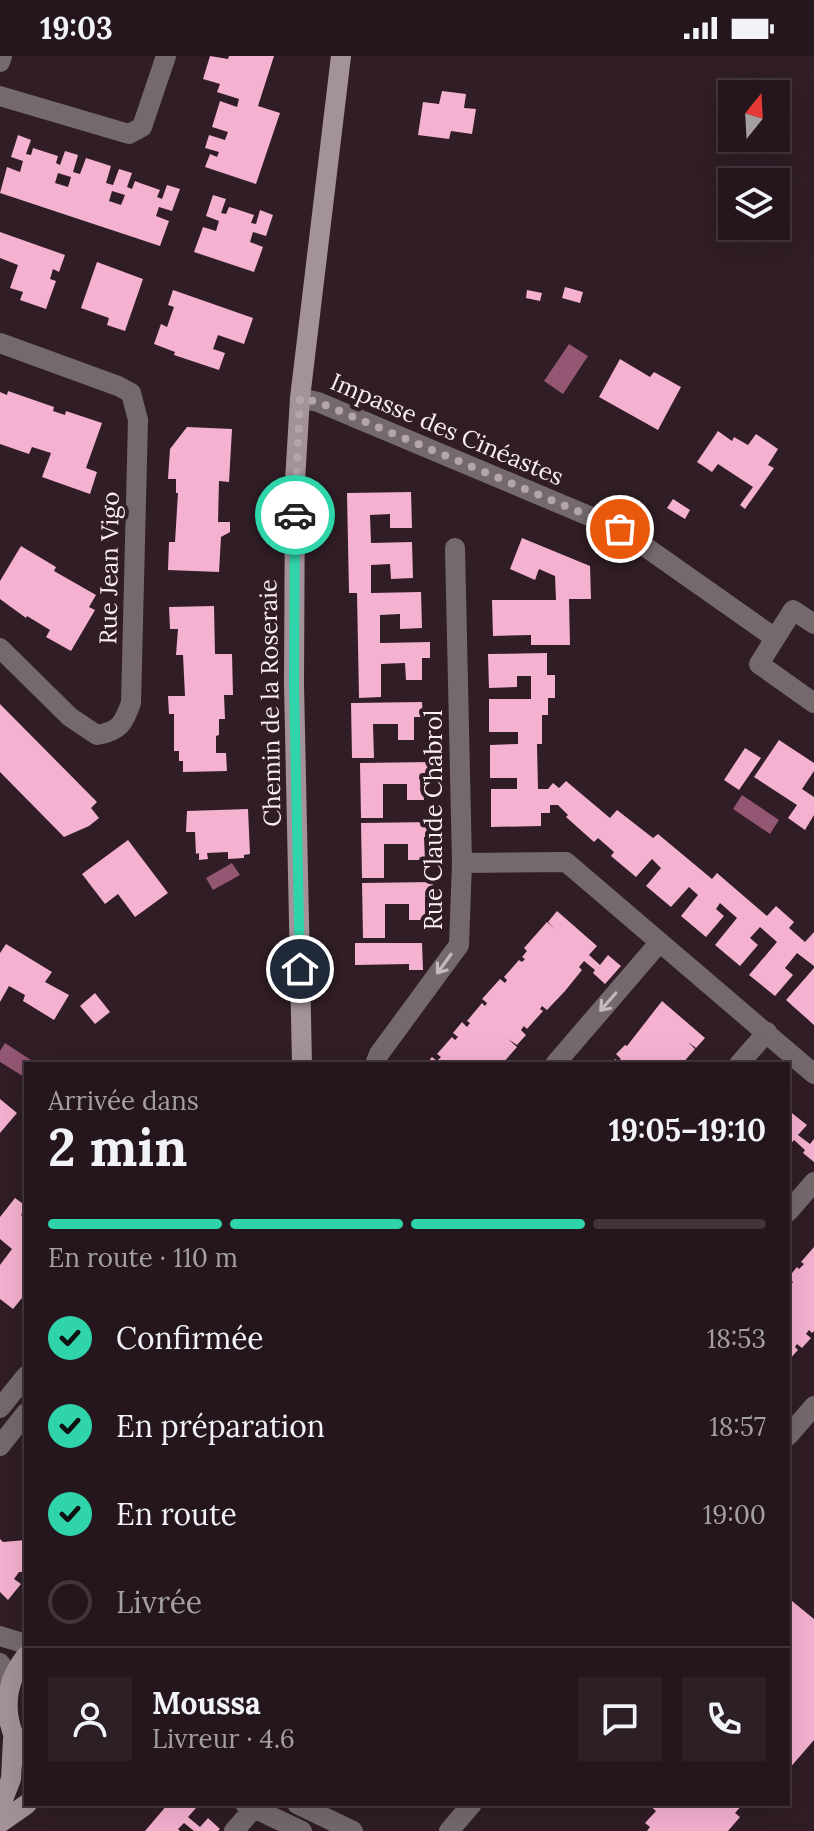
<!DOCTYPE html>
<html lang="fr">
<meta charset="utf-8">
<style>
:root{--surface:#24161c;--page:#2c1f25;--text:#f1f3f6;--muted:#a39fa3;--line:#41353b;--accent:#2fd4aa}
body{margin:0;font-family:Lora,serif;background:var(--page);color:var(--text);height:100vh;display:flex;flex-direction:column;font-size:30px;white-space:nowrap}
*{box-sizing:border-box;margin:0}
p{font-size:26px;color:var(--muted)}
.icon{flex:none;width:44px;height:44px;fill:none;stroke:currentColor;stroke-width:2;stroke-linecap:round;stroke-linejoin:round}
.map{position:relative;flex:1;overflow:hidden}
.details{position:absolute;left:24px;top:1006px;width:766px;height:744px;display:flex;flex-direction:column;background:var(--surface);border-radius:0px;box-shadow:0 8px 32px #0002,0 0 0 2px var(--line)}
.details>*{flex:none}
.needle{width:52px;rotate:18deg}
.tools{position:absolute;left:718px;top:24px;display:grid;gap:16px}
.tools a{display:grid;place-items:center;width:72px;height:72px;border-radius:0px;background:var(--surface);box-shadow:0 8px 32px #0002,0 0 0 2px var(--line);font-size:40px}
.pin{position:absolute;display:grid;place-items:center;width:68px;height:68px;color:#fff;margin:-34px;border:4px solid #fff;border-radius:50%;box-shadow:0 2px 8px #0007}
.courier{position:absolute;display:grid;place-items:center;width:80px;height:80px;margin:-40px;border:6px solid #2fd4aa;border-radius:50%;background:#fff;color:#222;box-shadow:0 2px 10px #0007}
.summary em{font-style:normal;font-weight:700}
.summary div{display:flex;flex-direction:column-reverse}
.summary{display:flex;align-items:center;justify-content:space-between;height:136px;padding:0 24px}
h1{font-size:52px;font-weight:700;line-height:60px}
.bar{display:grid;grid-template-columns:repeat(4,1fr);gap:12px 8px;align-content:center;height:96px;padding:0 24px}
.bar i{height:10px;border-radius:6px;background:var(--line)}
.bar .on{background:var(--accent)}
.bar p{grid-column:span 4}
.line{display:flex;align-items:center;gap:20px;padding:0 24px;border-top:2px solid var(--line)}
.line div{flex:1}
.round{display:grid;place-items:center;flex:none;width:84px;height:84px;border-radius:0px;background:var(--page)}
ol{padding:0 24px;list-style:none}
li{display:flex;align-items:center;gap:24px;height:88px}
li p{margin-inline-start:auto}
li .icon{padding:8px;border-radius:50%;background:var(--accent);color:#111;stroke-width:4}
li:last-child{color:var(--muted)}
li i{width:44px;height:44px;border:4px solid var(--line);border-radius:50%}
.status{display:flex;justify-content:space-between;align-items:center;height:56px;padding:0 40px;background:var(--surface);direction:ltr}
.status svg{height:22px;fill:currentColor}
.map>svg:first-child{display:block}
.water{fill:#935673}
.building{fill:#f5b1d0;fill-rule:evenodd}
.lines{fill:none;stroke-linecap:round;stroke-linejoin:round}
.street{stroke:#746a6e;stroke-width:20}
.secondary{stroke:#a39299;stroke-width:20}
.oneway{stroke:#c5b9be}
.done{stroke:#b4a5ab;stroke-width:8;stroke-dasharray:0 14.4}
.route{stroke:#2fd4aa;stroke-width:10}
.labels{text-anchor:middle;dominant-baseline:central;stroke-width:8;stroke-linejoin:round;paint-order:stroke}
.street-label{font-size:24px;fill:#fbeef3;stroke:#301d26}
</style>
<div class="status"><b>19:03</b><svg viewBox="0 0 49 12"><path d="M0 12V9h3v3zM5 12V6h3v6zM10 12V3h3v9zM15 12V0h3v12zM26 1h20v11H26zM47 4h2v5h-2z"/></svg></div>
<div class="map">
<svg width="814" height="1775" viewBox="0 0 814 1775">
<rect width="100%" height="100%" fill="#301d26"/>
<path class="water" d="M569 288 588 300 563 338 544 325Z
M742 739 779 764 770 778 733 753Z
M232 807 240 819 213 834 206 822Z
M5 987 37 1008H26V1022L0 1006V995Z"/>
<path class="building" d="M210 0 228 3 229 0H274L258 50 280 57 256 128 205 111 210 98 217 101 219 96 205 92 209 79 225 84 228 76 212 71 220 45 237 51 239 43 217 36 220 28 203 23Z
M442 35 466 38 464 52 476 53 472 78 451 75 449 83 418 79 423 46 439 48Z
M18 79 31 84 26 98 31 99 33 92 58 100 56 107 60 109 65 95 78 99 73 116 80 118 86 102 111 110 106 127 113 129 119 113 132 117 127 131 132 133 135 125 140 127 160 134 157 141 162 143 167 129 180 133 172 155 159 151 156 160 169 165 160 190 0 137 7 111 20 116 23 105 11 101ZM58 117 71 121 68 131 55 127ZM112 135 125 139 121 149 109 145Z
M213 139 226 143 221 157 226 158 229 151 233 152 254 159 251 167 256 168 260 154 273 159 266 180 253 176 250 186 263 191 254 216 194 196 203 171 216 175 219 165 206 160Z
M0 176 65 199 59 216 53 213 50 223 56 225 46 253 20 244 23 236 10 232 18 209 0 202Z
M97 206 143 223 125 275 107 269 109 262 81 252Z
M565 231 583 236 580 247 562 242Z
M173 234 253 262 244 288 218 279 213 293 225 297 219 314 174 299 175 296 154 288 161 268 167 271 174 251 168 249Z
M527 234 542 237 540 245 526 242Z
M620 303 650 321 654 316 681 331 658 374 599 341Z
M8 335 54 351 53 355 65 359 66 355 102 367 86 412 97 416 90 438 42 421 51 397 32 391 29 398 0 388V336L7 339Z
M187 371 232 373 229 426 219 425 218 466H230V476L221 481 219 516 168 514 169 486H175L178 437H176V423H168L170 393Z
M718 375 732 385 734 381 748 389 756 378 778 393 768 409 774 412 745 453 740 449 753 431 718 408 712 416 697 406Z
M411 436 412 472H390V458L370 459 371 487 412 486 413 522 391 523 390 508 371 509V537L421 536 422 572 400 573V558L380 559V587L430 586V602H422V624H406L405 607 381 608V641L359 642 357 537H349L347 437Z
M673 443 690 454 685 463 667 452Z
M522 482 590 510 591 543H569L570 589H531V579L493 580 492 544H556L555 520 539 513 535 524 510 513Z
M21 490 56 511 54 515 96 539 89 551 95 554 71 595 46 581 50 574 27 560 26 562 0 543V525Z
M214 550 215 598H232L233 639H224L225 663H219V679L216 680V697H226L227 715 183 716V705H179V695H174V658H169L168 640H185L183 599H176L178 573H170L169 551Z
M547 597V619H555V642H548V659H542V688H537L538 733H548L553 727 559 732 566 725 610 762 617 754 653 782 658 778 712 823 717 817 767 860 776 850 794 866 789 872 805 886 814 876V910L797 897 785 912 793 919 775 940 749 919 777 886 760 871 750 882 758 889 740 910 715 889 737 862 720 847 716 853 724 860 706 881 681 860 698 839 689 831 671 851 646 830 661 812 652 803 636 821 611 800 614 796 598 782 594 786 566 761 568 759 558 749H550V757H541V770L491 771V733H517V722H490V689L518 688V676H489V643H531V620H517V631L489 632 488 598Z
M422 646 423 661H414V684H398V668H373L374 702H352L351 647Z
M0 648 97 746 91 752 99 762 89 770 64 781 0 716Z
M779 684 814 707V715L802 733 814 741V759L805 774 788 762 797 749 754 721Z
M745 692 761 702 739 734 724 724Z
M431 706 432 721H423L424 744H407V728H383V762H361L360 707Z
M248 753 250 798 244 799V802L228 803V796L207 797 208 803 199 804V797L196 798 195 776H186L187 755Z
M432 766 433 781H424L425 804H408V788H384V822H362L361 767Z
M128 784 168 837 135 861 118 838 105 848 82 818Z
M433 826V841H425V864H409V848H385V882H363L362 827Z
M557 855 597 890 589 899 600 909 608 899 621 910 605 928 593 917 595 914 584 905 579 911 582 914 565 935 547 954 542 950 540 953 543 955 527 973 524 970 521 974 526 979 517 989 508 983 517 991 502 1008H426L432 1001 437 1005 441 1001 437 998 452 981 455 984 458 981 453 977 462 966 467 971 470 967 467 965 482 947 485 950 487 947 482 943 500 923 505 927 507 924 504 921 519 904 522 906 525 903 522 901 527 895 524 892 547 866 555 873 548 866Z
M355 887H422L423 914H409V908L355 909Z
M6 888 52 916 45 926 69 939 54 964 23 945 25 939 9 930 0 946V897Z
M814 912V969L786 944Z
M95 937 110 956 95 968 80 950Z
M662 945 705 982 696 992 688 986 695 993 682 1008H611L615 1003 618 1005 621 1003 616 998 625 989 627 990Z
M0 1043 17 1057 0 1077Z
M788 1054 807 1069 798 1079 810 1088 814 1083V1106L803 1097 805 1094 794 1084 788 1091 792 1094 788 1099Z
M15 1142 26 1150 21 1159 26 1163V1237L13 1253 0 1243V1209L12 1193 0 1183V1161Z
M814 1191V1275L812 1277 809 1274 806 1278 811 1282 802 1292 797 1288 795 1291 798 1294 788 1305V1226L791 1229 793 1226 788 1222 797 1211 799 1213 804 1208 801 1206Z
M0 1483 3 1486 26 1484V1516H19L14 1523 21 1528 8 1544 0 1536Z
M792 1545 814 1563V1684L788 1714V1550Z
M168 1748H192L196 1752 188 1761 200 1771 208 1762 220 1773 218 1775H194L184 1767 178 1773 180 1775H145Z
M648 1748H743L735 1757 740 1761 728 1775H647L650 1771 645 1767 656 1755Z"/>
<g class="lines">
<path class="street" d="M0 6 2 0
M0 40 129 78 142 71 166 0
M0 287 118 330 131 337 138 364 131 647C123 668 120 675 97 679L70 661 0 592
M300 342 318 346 620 473 775 582
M814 568 793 554 759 608 814 647
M462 807 566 806 814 1018
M375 1008 379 998 459 889 462 807 455 492
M555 1008 659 887
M739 1008 767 976
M788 1156 814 1126
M0 1352 26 1320
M788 1380 814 1350
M0 1390 26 1357
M0 1580 26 1588
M0 1607 10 1624
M245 1748 302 1775
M297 1748 353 1775
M234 1775 254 1752
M449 1775 472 1748"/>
<path class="secondary" d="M302 1008 294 628 295 425 300 342 341 0
M26 1600C0 1632 3 1669 26 1702
M0 1751 11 1723 13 1683
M0 1767 27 1748"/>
</g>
<defs><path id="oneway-shaft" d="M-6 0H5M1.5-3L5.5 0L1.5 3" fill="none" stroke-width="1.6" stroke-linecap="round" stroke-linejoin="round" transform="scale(2)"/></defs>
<g class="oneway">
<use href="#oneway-shaft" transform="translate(444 908) rotate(126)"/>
<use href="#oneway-shaft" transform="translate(608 946) rotate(131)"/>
</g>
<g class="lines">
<path class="done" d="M295 459 300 342 318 346 620 473"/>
<path class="route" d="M295 459 294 628 300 913"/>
</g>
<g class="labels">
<g class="street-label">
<text transform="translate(447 373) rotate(23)">Impasse des Cinéastes</text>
<text transform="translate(109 512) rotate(-89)">Rue Jean Vigo</text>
<text transform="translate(270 647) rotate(-91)">Chemin de la Roseraie</text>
<text transform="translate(433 764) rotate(-90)">Rue Claude Chabrol</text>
</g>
</g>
</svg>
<div class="tools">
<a><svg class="needle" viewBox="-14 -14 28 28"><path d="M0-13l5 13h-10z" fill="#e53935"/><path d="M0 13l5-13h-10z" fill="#a39fa3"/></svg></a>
<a><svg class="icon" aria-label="layers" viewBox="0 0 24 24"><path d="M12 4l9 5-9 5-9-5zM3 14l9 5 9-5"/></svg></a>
</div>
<div class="pin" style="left:620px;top:473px;background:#ea580c"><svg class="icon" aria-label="bag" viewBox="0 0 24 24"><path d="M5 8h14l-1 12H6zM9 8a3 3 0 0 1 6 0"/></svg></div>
<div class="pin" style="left:300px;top:913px;background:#1f2937"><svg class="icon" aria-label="home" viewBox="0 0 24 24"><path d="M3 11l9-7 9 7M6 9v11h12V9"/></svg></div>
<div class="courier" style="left:295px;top:459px"><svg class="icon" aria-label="car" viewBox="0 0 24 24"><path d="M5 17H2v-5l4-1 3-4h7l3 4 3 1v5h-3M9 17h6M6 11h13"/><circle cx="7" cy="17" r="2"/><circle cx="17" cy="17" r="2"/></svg></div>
<section class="details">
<div class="summary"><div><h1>2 min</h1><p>Arrivée dans</p></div><em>19:05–19:10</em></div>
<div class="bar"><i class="on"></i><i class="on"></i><i class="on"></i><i></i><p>En route · 110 m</p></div>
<ol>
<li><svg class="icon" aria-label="check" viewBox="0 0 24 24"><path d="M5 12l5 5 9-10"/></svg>Confirmée<p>18:53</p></li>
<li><svg class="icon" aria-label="check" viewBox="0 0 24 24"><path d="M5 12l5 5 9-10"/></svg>En préparation<p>18:57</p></li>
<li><svg class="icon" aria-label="check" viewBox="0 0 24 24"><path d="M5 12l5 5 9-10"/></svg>En route<p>19:00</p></li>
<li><i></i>Livrée</li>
</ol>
<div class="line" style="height:144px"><a class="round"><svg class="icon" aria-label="person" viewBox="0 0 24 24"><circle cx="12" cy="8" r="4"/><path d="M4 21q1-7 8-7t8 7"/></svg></a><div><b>Moussa</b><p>Livreur · 4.6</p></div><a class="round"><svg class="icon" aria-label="chat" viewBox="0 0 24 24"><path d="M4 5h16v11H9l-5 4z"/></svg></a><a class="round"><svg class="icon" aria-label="phone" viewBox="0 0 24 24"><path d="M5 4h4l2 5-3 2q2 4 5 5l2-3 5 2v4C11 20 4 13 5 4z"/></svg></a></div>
</section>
</div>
